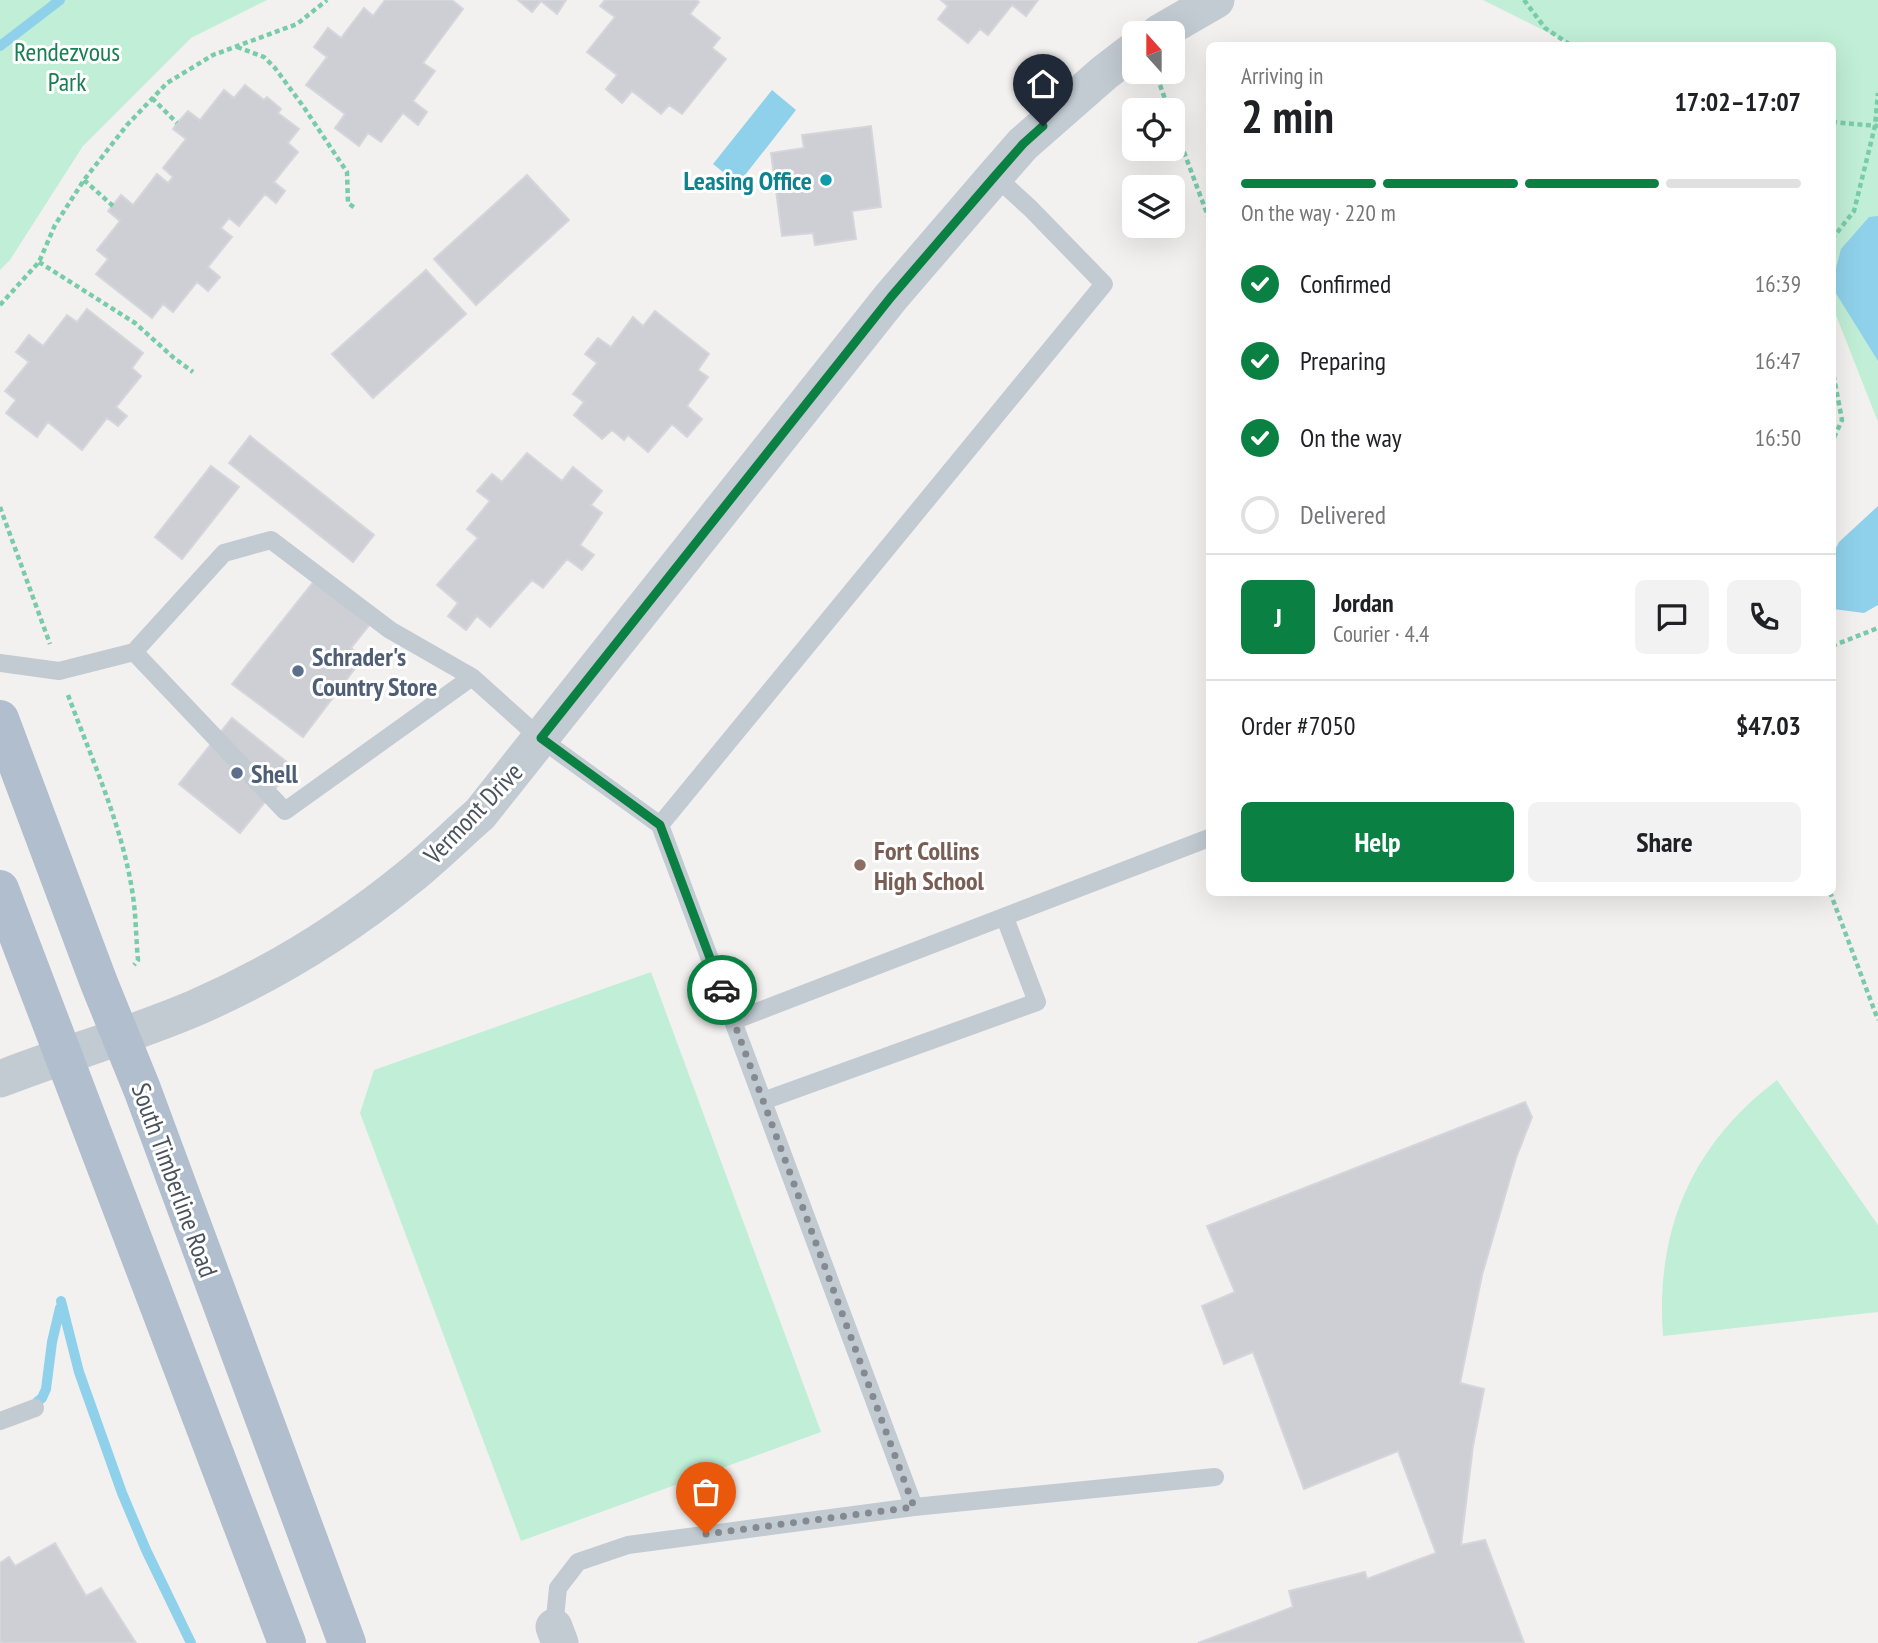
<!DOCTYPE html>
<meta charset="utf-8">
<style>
:root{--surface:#fff;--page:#f2f2f2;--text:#202124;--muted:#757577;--line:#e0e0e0;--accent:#0b8043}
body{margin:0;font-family:"PT Sans Narrow",sans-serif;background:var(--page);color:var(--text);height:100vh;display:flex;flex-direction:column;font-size:26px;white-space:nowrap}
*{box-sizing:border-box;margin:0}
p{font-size:23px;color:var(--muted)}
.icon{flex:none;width:38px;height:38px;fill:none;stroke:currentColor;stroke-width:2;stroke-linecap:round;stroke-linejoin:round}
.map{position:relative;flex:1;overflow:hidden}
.side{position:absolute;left:1206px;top:42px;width:630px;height:854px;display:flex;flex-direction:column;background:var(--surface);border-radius:10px;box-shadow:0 7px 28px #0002}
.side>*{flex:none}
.needle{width:46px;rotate:339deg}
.buttons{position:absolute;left:1122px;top:21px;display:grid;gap:14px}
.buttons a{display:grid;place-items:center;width:63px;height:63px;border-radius:10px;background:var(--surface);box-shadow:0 7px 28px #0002;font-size:35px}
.pin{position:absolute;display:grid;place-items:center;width:60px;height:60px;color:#fff;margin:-72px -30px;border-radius:50% 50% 50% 0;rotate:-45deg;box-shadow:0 0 7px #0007}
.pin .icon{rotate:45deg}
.courier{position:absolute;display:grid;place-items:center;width:70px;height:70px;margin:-35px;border:5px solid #0b8043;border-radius:50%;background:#fff;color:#222;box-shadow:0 2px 9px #0007}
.headline em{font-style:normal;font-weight:700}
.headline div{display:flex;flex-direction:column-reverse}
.headline{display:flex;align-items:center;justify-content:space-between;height:119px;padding:0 35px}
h1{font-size:46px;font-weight:700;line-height:52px}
.bar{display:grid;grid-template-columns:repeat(4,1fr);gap:10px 7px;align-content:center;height:84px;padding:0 35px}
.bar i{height:9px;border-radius:5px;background:var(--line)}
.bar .on{background:var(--accent)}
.bar p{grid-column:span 4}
.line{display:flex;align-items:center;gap:18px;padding:0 35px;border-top:2px solid var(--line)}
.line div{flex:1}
.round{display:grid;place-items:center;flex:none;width:74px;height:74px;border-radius:10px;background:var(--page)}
ol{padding:0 35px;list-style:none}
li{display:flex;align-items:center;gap:21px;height:77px}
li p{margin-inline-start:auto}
li .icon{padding:7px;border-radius:50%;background:var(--accent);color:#fff;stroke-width:4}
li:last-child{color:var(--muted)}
li i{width:38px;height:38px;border:4px solid var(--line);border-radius:50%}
.cta{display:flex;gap:14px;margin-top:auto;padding:14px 35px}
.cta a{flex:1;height:80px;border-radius:10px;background:var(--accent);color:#fff;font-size:28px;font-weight:700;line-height:80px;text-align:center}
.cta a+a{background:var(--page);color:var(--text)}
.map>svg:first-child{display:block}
.green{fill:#c1eed6}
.water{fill:#8fd1ea}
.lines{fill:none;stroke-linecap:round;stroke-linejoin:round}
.stream{stroke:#8fd1ea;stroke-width:10}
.building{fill:#cdcfd5;stroke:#d5d6dc;stroke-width:2}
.path{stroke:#79cca9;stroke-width:4.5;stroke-dasharray:5 3.5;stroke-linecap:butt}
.lane{stroke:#c2cad2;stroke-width:18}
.street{stroke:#c2cad2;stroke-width:37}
.primary{stroke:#b1bece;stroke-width:38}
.done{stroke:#848a90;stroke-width:7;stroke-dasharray:0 12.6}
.route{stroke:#0b8043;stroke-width:9}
.culture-dot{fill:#0f9aa8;stroke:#fff;stroke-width:2.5}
.service-dot{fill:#5c6f8a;stroke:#fff;stroke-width:2.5}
.education-dot{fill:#8d6e63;stroke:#fff;stroke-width:2.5}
.labels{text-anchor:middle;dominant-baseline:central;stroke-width:6;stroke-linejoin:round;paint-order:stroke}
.park-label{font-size:26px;fill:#1a7e53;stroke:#fff}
.culture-label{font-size:26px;font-weight:bold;fill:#0d838f;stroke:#fff;text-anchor:end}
.service-label{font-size:26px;font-weight:bold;fill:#4e5e75;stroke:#fff;text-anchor:start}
.street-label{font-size:26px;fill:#49525d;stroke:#fff}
.education-label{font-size:26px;font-weight:bold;fill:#785e54;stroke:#fff;text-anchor:start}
</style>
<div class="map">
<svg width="1878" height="1643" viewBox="0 0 1878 1643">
<rect width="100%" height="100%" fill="#f3f1f0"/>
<path class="green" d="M0 0H267L191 38 83 146 10 260 0 270Z
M1483 0H1878V422L1832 305V46L1573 45Z
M651 972 821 1432 521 1541 360 1113 374 1070Z
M1777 1080 1878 1225V1312L1663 1336C1655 1230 1692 1144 1777 1080Z"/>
<path class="water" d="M772 90 796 110 738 184 713 164Z
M1878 216V361L1832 287V283L1841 249 1869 217Z
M1878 506V605L1864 613 1833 609 1832 556 1839 542Z"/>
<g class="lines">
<path class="stream" d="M0 46 60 0
M61 1301 79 1372 122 1493 146 1550 191 1643
M37 1402 42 1398 46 1389 52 1342 60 1308"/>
</g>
<path class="building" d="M385 0H452L463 9 423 63 435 71 413 101 427 112 418 125 403 113 381 142 368 133 359 146 335 128 345 114 306 85 327 57 314 47 328 28 341 38 364 8 373 16Z
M518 0H566L557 14 541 1 532 12Z
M605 0H696L699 2 690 14 720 38 712 48 726 59 682 114 669 105 661 114 632 91 622 103 606 89 617 75 587 52 615 17 600 6Z
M941 0H1038L1026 16 1012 5 988 35 980 29 968 43 938 19 948 6Z
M245 85 264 100 267 97 281 109 278 113 299 129 288 143 298 152 274 182 285 191 276 203 265 194 239 226 229 218 221 228 232 237 208 267 220 277 208 291 197 282 173 312 163 304 152 318 96 274 108 259 97 250 120 221 108 211 121 195 133 205 157 174 168 183 173 177 163 168 186 139 173 129 177 123 188 111 200 120 224 90 234 98Z
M871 126 881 207 852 211 856 239 815 245 813 233 782 236 771 153 804 148 802 135Z
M527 175 569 220 476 305 434 259Z
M426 270 466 314 373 398 332 354Z
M87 309 143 353 132 368 141 376 116 407 127 416 118 426 107 418 82 450 48 422 37 437 6 413 16 400 5 391 29 362 16 352 29 335 43 346 67 315 77 322Z
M655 311 709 354 698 370 708 377 687 406 702 419 687 437 672 424 648 452 628 435 624 440 612 430 602 439 574 415 584 402 573 394 597 363 585 354 598 338 611 347 633 317 643 326Z
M250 436 374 535 353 562 229 463Z
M527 453 562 481 573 467 602 491 591 505 602 513 580 545 594 555 582 570 567 559 543 588 532 580 490 627 477 616 466 630 448 616 458 603 437 585 478 538 467 529 490 501 477 491 492 474 502 482Z
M211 466 239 487 182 559 155 537Z
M315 580 371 623 351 648 363 658 303 737 232 684Z
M232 718 293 767 240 833 179 784Z
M1525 1102 1532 1117 1516 1158 1482 1275 1460 1383 1484 1389 1473 1446 1461 1545 1485 1540 1524 1643H1198L1293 1607 1289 1591 1365 1572 1367 1579 1436 1553 1398 1451 1304 1489 1253 1352 1224 1364 1202 1306 1235 1292 1207 1226Z
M55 1543 86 1596 101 1588 136 1643H0V1563L9 1557 15 1566Z"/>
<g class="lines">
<path class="path" d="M1524 0 1545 28 1572 46
M237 47 264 57 275 68 303 106 347 172 348 203 355 208
M1160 85 1169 110
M152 98 177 123
M1172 120 1209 219
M1832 122 1878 126
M84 180 113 206
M1832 239 1854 211 1875 126 1878 93
M39 262 135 323 174 358 193 372
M0 305 39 262 55 225 84 180 127 125 167 83 213 55 297 24 327 0
M1832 367 1842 420 1832 442
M0 507 50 644
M1832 646 1878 628
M68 695C92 760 123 827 133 896 136 917 136 939 138 960L134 965
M1830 892 1878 1020"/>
<path class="lane" d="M134 652 285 811 472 677 541 739 660 825 914 1507
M0 663 59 671 134 652 224 553 271 540 390 630 472 677
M660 825 1104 284 1030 208 995 176
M733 1021 1209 838
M763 1101 1037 1002 1005 918
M0 1421 35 1408
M554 1627 558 1588 578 1562 628 1545 914 1507 1215 1477"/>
<path class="street" d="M1159 33 1216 0
M0 1079C64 1054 132 1035 195 1008 271 975 344 930 408 878 433 858 456 835 480 814L891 297 995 176 1023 144 1104 73 1134 50
M554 1627 560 1643"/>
<path class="primary" d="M0 719 99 983 142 1089 347 1643
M0 889 287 1643"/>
</g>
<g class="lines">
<path class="done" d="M706 1534 914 1507 722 990"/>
<path class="route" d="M722 990 660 825 541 738 891 297 995 176 1023 144 1043 126"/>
</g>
<circle class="culture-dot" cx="826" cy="180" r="7"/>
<g class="service-dot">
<circle cx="298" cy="671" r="7"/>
<circle cx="237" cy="773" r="7"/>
</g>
<circle class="education-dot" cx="860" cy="865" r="7"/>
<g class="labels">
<g class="park-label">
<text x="67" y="51">Rendezvous<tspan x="67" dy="30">Park</tspan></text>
</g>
<g class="culture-label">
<text x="812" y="180">Leasing Office</text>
</g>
<g class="service-label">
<text x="312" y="656">Schrader's<tspan x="312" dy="30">Country Store</tspan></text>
<text x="251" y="773">Shell</text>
</g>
<g class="street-label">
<text transform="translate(473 813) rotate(-46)">Vermont Drive</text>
<text transform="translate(175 1180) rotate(70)">South Timberline Road</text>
</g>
<g class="education-label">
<text x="874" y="850">Fort Collins<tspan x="874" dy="30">High School</tspan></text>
</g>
</g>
</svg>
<div class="buttons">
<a><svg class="needle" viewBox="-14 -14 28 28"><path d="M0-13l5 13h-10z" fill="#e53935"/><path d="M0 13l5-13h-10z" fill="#757577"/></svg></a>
<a><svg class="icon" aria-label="locate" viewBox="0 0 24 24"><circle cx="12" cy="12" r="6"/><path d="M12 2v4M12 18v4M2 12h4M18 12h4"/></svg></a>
<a><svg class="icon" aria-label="layers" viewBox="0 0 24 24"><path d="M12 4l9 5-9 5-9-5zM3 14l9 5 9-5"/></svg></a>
</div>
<div class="pin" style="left:706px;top:1534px;background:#ea580c"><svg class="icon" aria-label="bag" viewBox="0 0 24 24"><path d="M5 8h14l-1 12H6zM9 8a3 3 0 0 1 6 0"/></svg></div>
<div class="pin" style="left:1043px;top:126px;background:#1f2937"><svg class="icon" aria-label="home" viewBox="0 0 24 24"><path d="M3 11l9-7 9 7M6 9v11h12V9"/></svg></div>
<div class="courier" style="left:722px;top:990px"><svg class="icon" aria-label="car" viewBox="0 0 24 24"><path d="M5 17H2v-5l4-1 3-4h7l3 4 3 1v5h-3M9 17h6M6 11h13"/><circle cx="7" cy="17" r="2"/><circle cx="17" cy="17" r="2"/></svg></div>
<section class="side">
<div class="headline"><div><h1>2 min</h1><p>Arriving in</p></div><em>17:02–17:07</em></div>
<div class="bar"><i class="on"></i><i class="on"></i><i class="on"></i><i></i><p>On the way · 220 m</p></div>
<ol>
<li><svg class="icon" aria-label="check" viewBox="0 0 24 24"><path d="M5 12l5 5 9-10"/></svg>Confirmed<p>16:39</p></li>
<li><svg class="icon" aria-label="check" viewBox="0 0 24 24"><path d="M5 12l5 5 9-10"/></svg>Preparing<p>16:47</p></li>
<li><svg class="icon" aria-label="check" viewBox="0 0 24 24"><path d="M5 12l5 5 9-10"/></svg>On the way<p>16:50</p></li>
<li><i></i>Delivered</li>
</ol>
<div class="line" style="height:126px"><b class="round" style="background:var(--accent);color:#fff">J</b><div><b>Jordan</b><p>Courier · 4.4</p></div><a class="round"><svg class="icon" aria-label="chat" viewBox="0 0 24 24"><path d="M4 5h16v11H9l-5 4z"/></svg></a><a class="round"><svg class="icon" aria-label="phone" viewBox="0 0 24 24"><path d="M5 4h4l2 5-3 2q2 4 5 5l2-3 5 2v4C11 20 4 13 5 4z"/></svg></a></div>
<div class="line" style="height:91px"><div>Order #7050</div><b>$47.03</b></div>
<div class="cta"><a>Help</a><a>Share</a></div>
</section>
</div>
